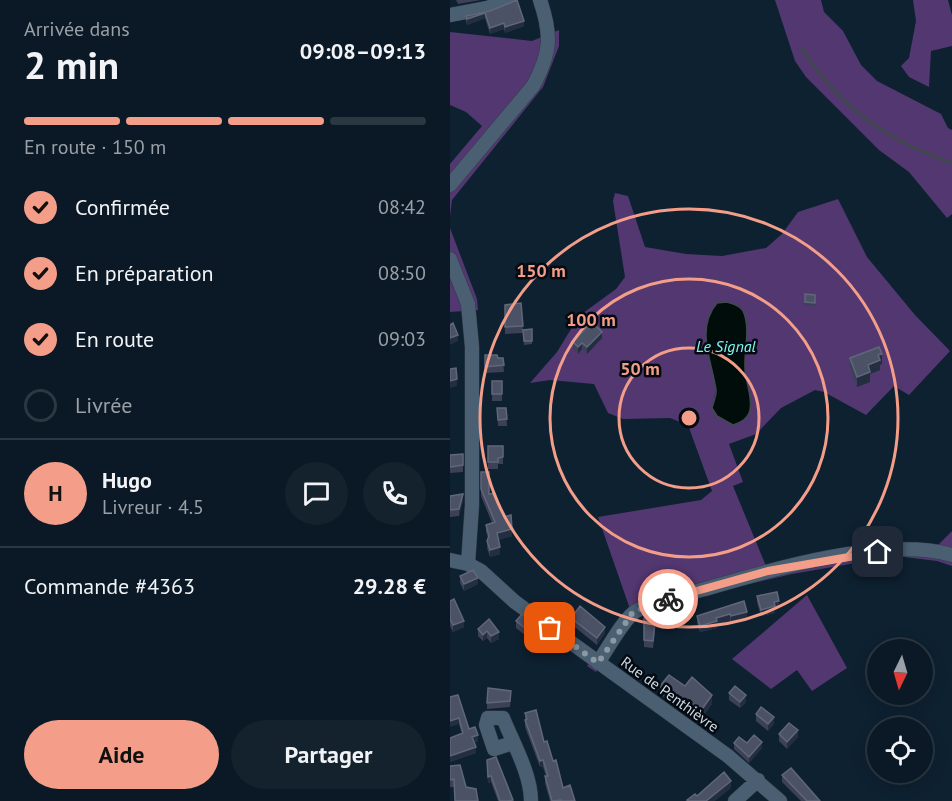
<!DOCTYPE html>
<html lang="fr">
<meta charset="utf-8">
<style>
:root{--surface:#0a1925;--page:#13222d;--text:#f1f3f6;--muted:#99a0a7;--line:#2a3842;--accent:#f49e89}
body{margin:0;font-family:"PT Sans",sans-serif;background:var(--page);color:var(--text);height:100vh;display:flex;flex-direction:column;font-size:22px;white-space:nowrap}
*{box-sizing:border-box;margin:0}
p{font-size:20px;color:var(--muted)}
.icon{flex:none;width:33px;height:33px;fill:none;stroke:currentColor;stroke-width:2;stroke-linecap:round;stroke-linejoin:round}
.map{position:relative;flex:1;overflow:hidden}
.drawer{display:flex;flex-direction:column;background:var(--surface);width:450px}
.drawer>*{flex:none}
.needle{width:39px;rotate:185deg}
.buttons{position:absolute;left:417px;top:639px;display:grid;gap:12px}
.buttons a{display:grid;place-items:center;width:66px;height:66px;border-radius:50%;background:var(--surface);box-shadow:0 3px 15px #0003,0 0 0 2px var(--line);font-size:30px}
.pin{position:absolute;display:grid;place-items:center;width:51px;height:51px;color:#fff;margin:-26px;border-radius:12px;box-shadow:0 3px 9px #0006}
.courier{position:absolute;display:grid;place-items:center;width:60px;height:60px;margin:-30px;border:4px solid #f49e89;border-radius:50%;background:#fff;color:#222;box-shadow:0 2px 8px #0007}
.head em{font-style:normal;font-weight:600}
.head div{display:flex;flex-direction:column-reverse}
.head{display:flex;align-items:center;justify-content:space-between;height:102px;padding:0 24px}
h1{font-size:39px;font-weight:600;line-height:45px}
.bar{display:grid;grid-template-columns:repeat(4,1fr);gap:9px 6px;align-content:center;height:72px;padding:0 24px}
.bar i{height:8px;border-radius:4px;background:var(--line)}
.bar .on{background:var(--accent)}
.bar p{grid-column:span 4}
.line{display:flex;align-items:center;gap:15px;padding:0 24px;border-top:2px solid var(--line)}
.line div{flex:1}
.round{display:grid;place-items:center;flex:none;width:63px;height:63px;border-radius:32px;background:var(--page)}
ol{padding:0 24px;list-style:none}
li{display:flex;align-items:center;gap:18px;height:66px}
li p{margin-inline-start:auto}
li .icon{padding:6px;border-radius:50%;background:var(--accent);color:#111;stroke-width:4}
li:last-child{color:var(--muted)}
li i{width:33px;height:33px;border:3px solid var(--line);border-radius:50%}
.cta{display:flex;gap:12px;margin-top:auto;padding:12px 24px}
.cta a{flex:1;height:69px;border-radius:36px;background:var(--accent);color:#111;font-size:24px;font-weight:600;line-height:69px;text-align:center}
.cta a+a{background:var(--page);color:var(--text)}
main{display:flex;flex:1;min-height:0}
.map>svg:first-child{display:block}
.green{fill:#533771;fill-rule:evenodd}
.water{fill:#010d0b;stroke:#3e4a4c;stroke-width:1.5}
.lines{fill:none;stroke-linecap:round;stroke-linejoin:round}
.stream{stroke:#3e4a4c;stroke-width:3}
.minor-casing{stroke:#313c49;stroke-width:15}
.minor{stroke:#4a6072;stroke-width:14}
.wall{fill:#3c4157}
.shaded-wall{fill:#232e41}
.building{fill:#4c5266;stroke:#60677a;stroke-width:1.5}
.done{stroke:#8b99a5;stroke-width:6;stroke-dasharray:0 10.8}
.route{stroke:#f49e89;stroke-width:8}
.ring{fill:none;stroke:#f49e89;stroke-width:3}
.labels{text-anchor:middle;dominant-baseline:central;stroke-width:5;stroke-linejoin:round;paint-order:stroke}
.street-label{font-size:15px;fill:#cedae4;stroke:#040a11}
.water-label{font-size:16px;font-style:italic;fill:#7ffaec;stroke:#040a11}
.centre{fill:#f49e89;stroke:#040a11;stroke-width:3}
.ring-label{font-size:18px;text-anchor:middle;font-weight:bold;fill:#f49e89;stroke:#040a11;stroke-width:5;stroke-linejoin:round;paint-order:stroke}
</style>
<main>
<section class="drawer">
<div class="head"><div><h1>2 min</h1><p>Arrivée dans</p></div><em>09:08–09:13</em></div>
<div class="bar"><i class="on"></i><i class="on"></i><i class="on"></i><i></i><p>En route · 150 m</p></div>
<ol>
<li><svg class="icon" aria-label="check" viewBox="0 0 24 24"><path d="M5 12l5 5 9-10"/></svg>Confirmée<p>08:42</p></li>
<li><svg class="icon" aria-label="check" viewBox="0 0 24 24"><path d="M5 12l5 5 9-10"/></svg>En préparation<p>08:50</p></li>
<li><svg class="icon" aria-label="check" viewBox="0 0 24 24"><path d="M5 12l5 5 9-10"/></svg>En route<p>09:03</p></li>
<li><i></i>Livrée</li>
</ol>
<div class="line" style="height:108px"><b class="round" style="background:var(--accent);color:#111">H</b><div><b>Hugo</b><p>Livreur · 4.5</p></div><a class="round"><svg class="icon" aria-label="chat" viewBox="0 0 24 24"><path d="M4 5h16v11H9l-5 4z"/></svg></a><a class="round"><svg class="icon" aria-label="phone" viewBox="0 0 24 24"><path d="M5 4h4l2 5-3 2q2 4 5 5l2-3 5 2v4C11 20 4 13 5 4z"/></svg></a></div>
<div class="line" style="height:78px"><div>Commande #4363</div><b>29.28 €</b></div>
<div class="cta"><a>Aide</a><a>Partager</a></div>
</section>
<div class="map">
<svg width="502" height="801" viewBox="0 0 502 801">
<rect width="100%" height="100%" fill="#0e2131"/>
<path class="green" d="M325 0H371L374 12 393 31 411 65 427 81 491 114 498 128 502 130V214L497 218 459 172 429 150 356 77 345 61Z
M463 0H498L502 15V46L481 51 479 87 459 77 451 66 459 58 466 21Z
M109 30V46L93 87 2 200 0 216V164L32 126 16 112 0 105V32L82 41Z
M165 193 178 196 195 247 236 254 272 256 316 248 332 234 348 212 388 199 417 257 465 315 500 351 459 395 444 386 416 415 374 392 365 390 331 408 306 434 279 444 293 482 283 486 316 566 448 544 488 545 502 531V566L487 561 446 556 342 574 222 602 186 618 146 672 137 666 180 609 148 517 251 500 262 491 238 425 220 418 173 419 158 413 144 384 100 380 80 383 107 352 129 316 166 289 175 277 163 201ZM288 305C302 323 294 347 295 368 295 378 298 387 300 397L264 398Z
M0 228 27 299 28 310 0 312Z
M357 595 397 668 362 691 347 670 321 689 282 659Z"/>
<path class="water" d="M277 302C283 304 290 305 293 311 301 328 294 351 295 368 295 382 303 396 300 410 298 419 291 422 283 425L267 416 262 408C263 403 267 395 266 390 262 361 245 329 267 303Z"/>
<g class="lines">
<path class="stream" d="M352 49C393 110 434 139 502 163"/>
<g class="minor-casing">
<path id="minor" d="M0 15 37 8 60 0
M0 185 83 86C101 53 102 35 90 0
M0 259 18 304 22 347V505L18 564
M0 560 18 564 31 571 65 602 278 756 330 801
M148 663C156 651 175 617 186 611 207 600 232 595 255 589 323 569 434 536 502 555
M63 743 44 749 36 725 38 718H53C63 743 81 774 81 801
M285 801 308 780"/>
</g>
<use href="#minor" class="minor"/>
</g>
<path class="wall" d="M6 0H31L8 4Z
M40 11 74 26 55 33 54 29 40 34 35 18 17 25 16 21V16Z
M355 294 365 295V306H355Z
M71 303 73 330 82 329V344L74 345 73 333 55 334V305Z
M152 338 137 354 132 349 128 354 123 349V342Z
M35 355 48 358H53L54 372 35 373Z
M400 358 432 364 430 365V370L420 374V382L407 387 400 368Z
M42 381H52V401H42Z
M47 408H56L57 426H48Z
M38 446H53V464H48V469H38Z
M13 454V472L0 473V455Z
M31 472 39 494 54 517 62 536 48 540 50 554 40 557 37 548 38 538 36 532V525L42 523 31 496Z
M0 496 13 501 9 516 0 517Z
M10 576 28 584 14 591 10 583Z
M307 596 329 608 325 609V613L311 616 307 602Z
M0 601 14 627 3 632 0 626Z
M297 612V619L281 623 280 621 267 624V628L250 632 247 623V616Z
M121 618 155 633 147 645 121 624Z
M194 618 205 630 203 648 194 647Z
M39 619 49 639 41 643 37 638 33 641 28 636V629Z
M66 621 91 636 85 643 66 628Z
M210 686 262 704 248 723 210 694Z
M279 693 296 702 290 708 279 700Z
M0 697 19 729 28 741 24 743 26 753 0 762V738L12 734Z
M61 697 60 707 37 709V703Z
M75 713 94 742 113 788 125 801H100L95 783V776H96L93 767H90L75 727Z
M306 714 324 724 318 731 306 721Z
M329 734 348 737 337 749 329 741Z
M284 743H297L312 748 299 763 284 749Z
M37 760 63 801H48L41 782 38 783Z
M0 766 16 787H0Z
M332 775 370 801H351L332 782Z"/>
<path class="shaded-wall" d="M35 13V18L17 25V19Z
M74 21V26L55 33V27Z
M54 23V29L40 34V28Z
M152 332V338L137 354V347Z
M8 335V341L0 345V338Z
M132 343V349L128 354V347Z
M432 354V364L430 365V370L420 374V382L407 387V377L428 355Z
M7 379V386L0 388V381Z
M13 494V501L9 516V509Z
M62 529V536L47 540V533Z
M50 547V554L40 557V550Z
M28 578V584L14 591V584Z
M329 601V608L325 609V613L311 616V610L324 602Z
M297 612V619L281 623V616Z
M280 614V621L267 624V628L250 632V626L266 618Z
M14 621V627L3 632V625Z
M155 627V633L147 645V638Z
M91 629V636L85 643V636Z
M37 631V638L33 641V635Z
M49 632V639L41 643V636Z
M262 695V704L248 723V715Z
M296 695V702L290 708V702Z
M324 717V724L318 731V724Z
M9 718V724L0 727V721Z
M348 730V737L337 749V742Z
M28 735V741L22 743V737Z
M312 742V748L299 763V757Z
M26 747V753L0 762V756Z
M93 760V767H90V761Z
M41 776V782L38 783V777Z
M281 781V788L265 801H256Z"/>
<path class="building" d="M67 0 74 21 55 27 54 23 40 28 35 13 17 19 16 16 40 11Z
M355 294 365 295V303L355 302Z
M71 303 73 326 55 327V305Z
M142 322 152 332 137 347 132 343 128 347 123 342Z
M3 323 8 335 0 338V325Z
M82 329V341H74L73 330Z
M429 347 432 354 428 355 430 360 418 365 420 372 407 377 400 358Z
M35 355H47L48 358H53L54 365 35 367Z
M6 368 7 379 0 381V369Z
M42 381H52V394H42Z
M47 408H56L57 419 48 420Z
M38 446H53V457L48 458V462H38Z
M13 454V465L0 467V455Z
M31 472H39V494L45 493 54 517 61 515 62 529 47 533 50 547 40 550 37 541 39 536 36 525 45 522 31 489Z
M13 494 9 509 0 510V496Z
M23 570 28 578 14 584 10 576Z
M327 592 329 601 324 602 325 606 311 610 307 596Z
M4 599 14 621 3 625 0 619V601Z
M294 601 297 612 281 616 280 614 266 618 267 621 250 626 247 616Z
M130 606 155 627 147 638 121 618Z
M72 614 91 629 85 636 66 621Z
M203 615 205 623 203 641 194 640V618Z
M39 619 49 632 41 636 37 631 33 635 28 629Z
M219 675 235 686 242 677 262 695 248 715 210 686Z
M285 686 296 695 290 702 279 693Z
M38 688 61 691 60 701 37 703Z
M8 695 19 729 25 727 28 735 22 737 26 747 0 756V738L13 733 9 718 0 721V697Z
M311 707 324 717 318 724 306 714Z
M86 710 94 742 97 741 103 761 106 760 113 788 120 785 125 801H112L111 800 102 801 95 776H98L93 760 90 761 75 720 77 719 75 713Z
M339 723 348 730 337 742 329 734Z
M304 735 312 742 299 757 284 743 289 737 297 743Z
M46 757 63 800 58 801H50L41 776 38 777 37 760Z
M10 765 16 787 26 789 28 801H5L4 779 0 780V766Z
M341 768 370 801H357L332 775Z
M274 772 281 781 256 801H239L237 800 245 794 247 796Z"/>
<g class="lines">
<path class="done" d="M100 628 148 663 183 612 218 599"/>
<path class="route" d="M218 599 318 571 428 552"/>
</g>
<g class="ring">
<circle cx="239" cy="418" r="70"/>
<circle cx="239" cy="418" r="139"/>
<circle cx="239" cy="418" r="209"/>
</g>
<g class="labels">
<g class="street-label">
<text transform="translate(220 694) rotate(36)">Rue de Penthièvre</text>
</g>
<g class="water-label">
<text x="276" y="346">Le Signal</text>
</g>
</g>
<circle cx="239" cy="418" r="9" class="centre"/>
<g class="ring-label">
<text x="91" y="277">150 m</text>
<text x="141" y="326">100 m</text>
<text x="190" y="375">50 m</text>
</g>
</svg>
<div class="buttons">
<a><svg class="needle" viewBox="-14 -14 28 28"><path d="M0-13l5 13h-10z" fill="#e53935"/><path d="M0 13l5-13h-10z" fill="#99a0a7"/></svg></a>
<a><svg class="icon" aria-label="locate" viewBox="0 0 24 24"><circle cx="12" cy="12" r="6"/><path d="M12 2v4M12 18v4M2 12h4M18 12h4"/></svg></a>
</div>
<div class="pin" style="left:100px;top:628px;background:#ea580c"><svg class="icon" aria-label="bag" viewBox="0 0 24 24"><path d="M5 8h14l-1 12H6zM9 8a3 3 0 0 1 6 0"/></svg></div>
<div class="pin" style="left:428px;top:552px;background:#1f2937"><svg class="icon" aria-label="home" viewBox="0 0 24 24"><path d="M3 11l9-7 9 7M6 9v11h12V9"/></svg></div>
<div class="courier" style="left:218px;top:599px"><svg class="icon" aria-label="bike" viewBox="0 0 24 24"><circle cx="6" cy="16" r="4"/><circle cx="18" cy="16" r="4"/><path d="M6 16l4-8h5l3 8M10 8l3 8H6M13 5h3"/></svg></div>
</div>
</main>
